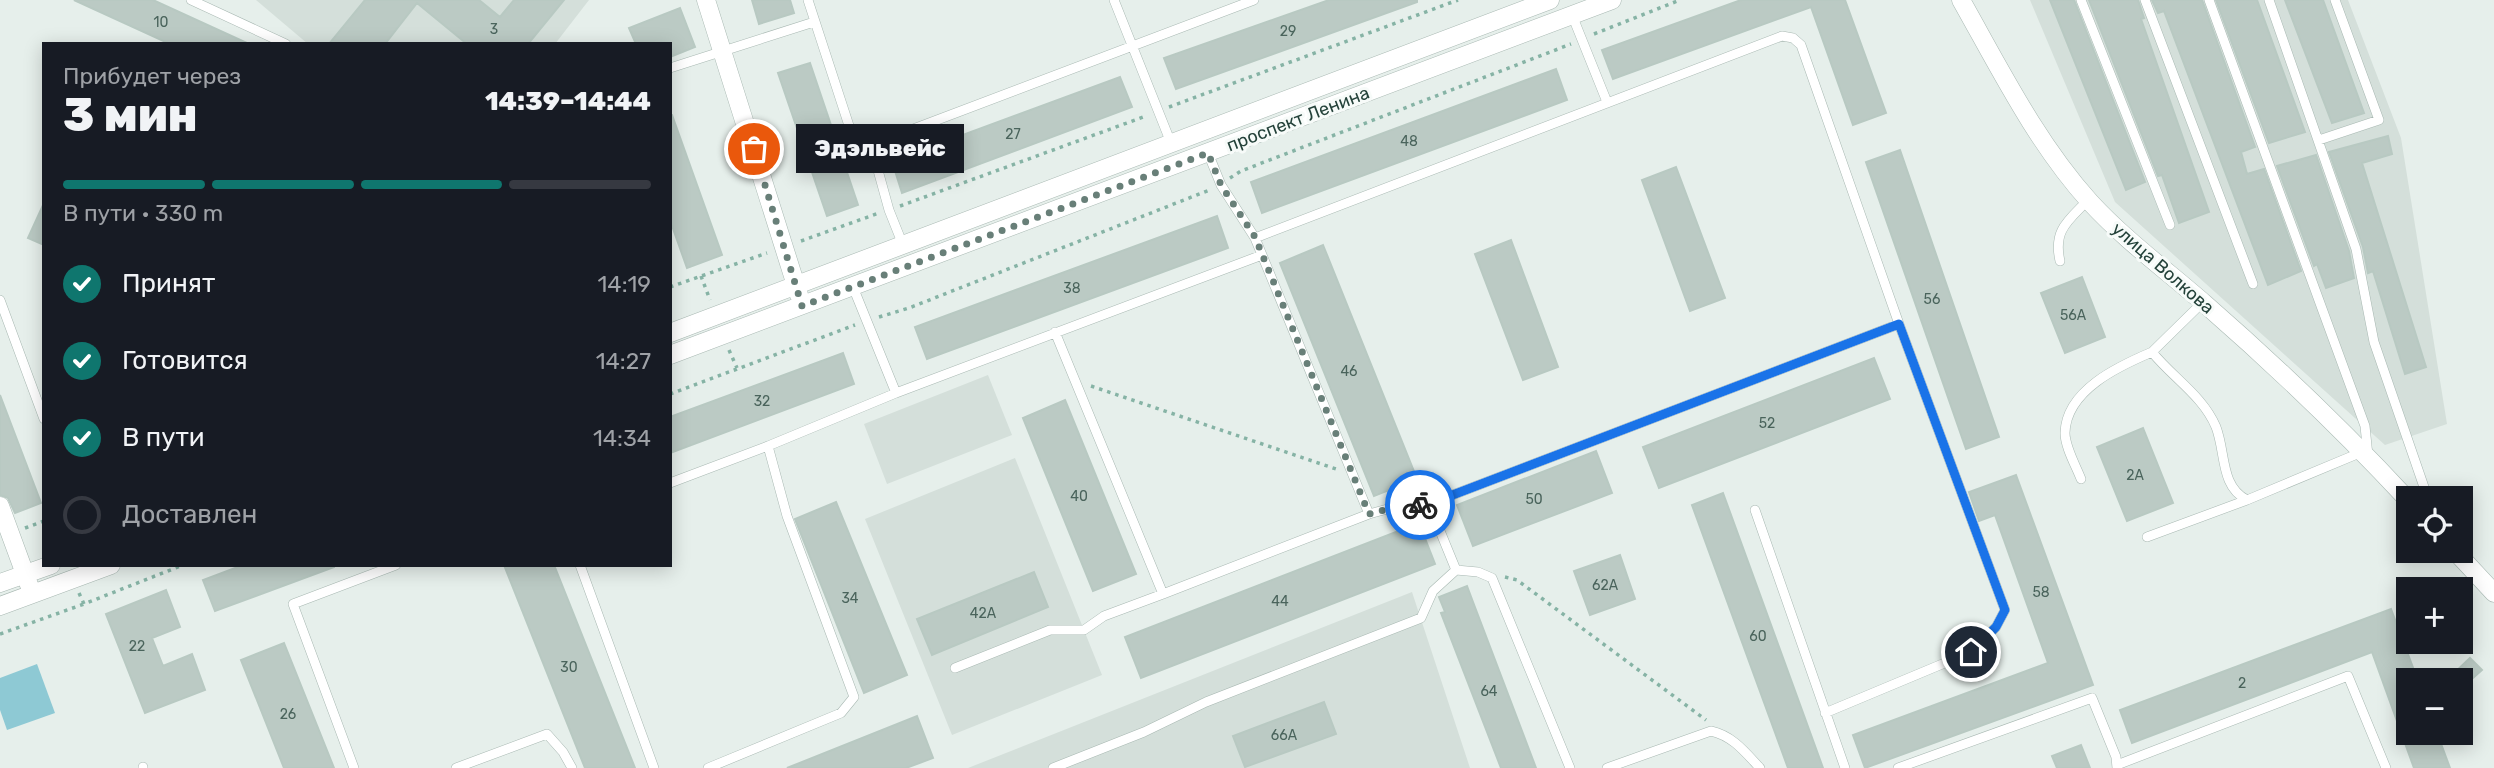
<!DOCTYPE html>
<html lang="ru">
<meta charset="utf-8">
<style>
:root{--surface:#171b24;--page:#20242c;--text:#f1f3f6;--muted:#9ea1a6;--line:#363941;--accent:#0f766e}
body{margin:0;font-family:Rubik,sans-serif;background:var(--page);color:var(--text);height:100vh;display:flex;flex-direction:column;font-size:26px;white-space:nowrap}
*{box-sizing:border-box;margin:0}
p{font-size:23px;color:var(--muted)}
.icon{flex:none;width:38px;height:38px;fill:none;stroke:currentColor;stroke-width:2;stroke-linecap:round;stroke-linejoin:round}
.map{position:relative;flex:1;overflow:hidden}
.details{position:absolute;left:42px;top:42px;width:630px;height:525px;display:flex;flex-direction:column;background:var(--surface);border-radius:0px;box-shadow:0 4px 18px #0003}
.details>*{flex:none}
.fabs{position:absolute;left:2396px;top:486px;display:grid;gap:14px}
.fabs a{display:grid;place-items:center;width:77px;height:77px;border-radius:0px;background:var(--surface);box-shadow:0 4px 18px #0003;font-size:35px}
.pin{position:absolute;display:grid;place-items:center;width:60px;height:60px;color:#fff;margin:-30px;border:4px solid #fff;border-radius:50%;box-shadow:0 2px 7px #0007}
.courier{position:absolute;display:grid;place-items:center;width:70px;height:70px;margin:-35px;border:5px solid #1a73e8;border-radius:50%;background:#fff;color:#222;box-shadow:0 2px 9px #0007}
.bubble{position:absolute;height:49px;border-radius:0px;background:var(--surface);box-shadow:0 4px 18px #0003;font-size:23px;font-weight:800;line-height:49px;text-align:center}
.overview em{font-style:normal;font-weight:800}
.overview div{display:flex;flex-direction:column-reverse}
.overview{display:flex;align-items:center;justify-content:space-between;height:119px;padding:0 21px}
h1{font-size:46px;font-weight:800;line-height:52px}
.bar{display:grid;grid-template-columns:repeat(4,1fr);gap:10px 7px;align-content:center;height:84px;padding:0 21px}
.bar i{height:9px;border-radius:5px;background:var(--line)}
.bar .current{background:var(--accent)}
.bar p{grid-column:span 4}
ol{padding:0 21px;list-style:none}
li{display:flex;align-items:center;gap:21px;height:77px}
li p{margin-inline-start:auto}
li .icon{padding:7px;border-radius:50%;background:var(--accent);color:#fff;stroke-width:4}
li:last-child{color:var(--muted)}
li i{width:38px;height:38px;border:4px solid var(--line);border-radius:50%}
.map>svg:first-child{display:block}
.built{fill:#d4dfda}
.water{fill:#8ec9d4}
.building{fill:#bbcac4;stroke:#b8c9c2;stroke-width:2}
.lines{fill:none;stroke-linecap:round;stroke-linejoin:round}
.service-casing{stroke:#a8b8b2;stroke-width:10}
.minor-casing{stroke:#a8b8b2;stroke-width:19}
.path{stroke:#86b3a5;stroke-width:3.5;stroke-dasharray:3.5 5;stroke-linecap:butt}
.service{stroke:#fff;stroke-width:9}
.minor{stroke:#fff;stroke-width:18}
.done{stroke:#687f78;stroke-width:7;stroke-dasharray:0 12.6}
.route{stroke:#1a73e8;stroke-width:9}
.labels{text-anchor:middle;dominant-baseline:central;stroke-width:6;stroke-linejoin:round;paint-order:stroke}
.number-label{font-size:14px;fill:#4a645c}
.street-label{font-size:18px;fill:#24423a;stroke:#f7fbf9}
</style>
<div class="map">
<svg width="2494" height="768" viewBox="0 0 2494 768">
<rect width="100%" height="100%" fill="#e6efeb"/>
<path class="built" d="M256 0H589L555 44H308Z
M2030 0H2348L2401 138 2447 424 2385 445 2115 202Z
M988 375 1012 435 887 484 864 424Z
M1015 458 1102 675 952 735 865 519Z
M1412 592 1470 768H968Z"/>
<path class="water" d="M37 664 55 713 7 730 0 710V678Z"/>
<path class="building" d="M74 0H153L249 44H170Z
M365 0H479L500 17 514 0H564L528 44H467L417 3 385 44H329Z
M752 0H790L794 13 759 24Z
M1329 0H1417V2L1176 89 1164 58Z
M1741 0H1845L1886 113 1853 125 1811 7 1613 79 1602 50Z
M2050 0H2074L2145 182 2126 190Z
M2089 0H2138L2144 18 2141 19 2209 212 2179 223 2162 175 2158 176Z
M2152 0H2202L2255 147 2241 152 2247 174 2264 169 2301 271 2268 285 2164 11 2158 13Z
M2216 0H2257L2305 132 2269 143Z
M2285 0H2323L2364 113 2332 123Z
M680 8 695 47 670 57V44H636L629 28Z
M810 63 858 205 827 216 778 73Z
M1556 69 1567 100 1262 213 1251 182Z
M1120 77 1132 107 902 193 892 161Z
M670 115H672L722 255 687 268 670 220Z
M2388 136 2392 154 2362 163 2426 367 2405 374 2373 271 2368 273 2363 247 2329 152Z
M1900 150 1999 437 1966 449 1866 162Z
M2316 155 2349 251 2354 278 2326 288 2317 264 2314 266 2277 166Z
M1676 167 1725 298 1690 311 1642 180Z
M44 203V245L28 238Z
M1217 216 1228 248 927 359 915 327Z
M1511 240 1558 367 1523 380 1475 254Z
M1323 245 1417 479 1374 496 1280 263Z
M2082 277 2105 337 2065 353 2041 293Z
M843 353 854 384 670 453V417Z
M1874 358 1890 399 1659 488 1643 447Z
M0 395 41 503 15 513 8 498 0 495Z
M1065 400 1136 574 1093 591 1023 418Z
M2143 428 2173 503 2127 521 2097 447Z
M1596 451 1612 493 1473 546 1457 505Z
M2016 475 2093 685 1865 768 1853 735 2048 663 1995 515 1979 521 1969 492Z
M1723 493 1823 768H1788L1692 505Z
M836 502 907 675 864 693 795 519Z
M1419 523 1435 564 1141 678 1125 637Z
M1620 555 1635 599 1590 615 1574 571Z
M243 565H334V567L215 611 203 580Z
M504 565H554L635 768H585Z
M1034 572 1048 607 932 655 917 619Z
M1467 586 1473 602 1536 768H1501L1441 613 1445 612 1439 597Z
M166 590 180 627 152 638 163 666 192 654 205 690 145 713 106 614Z
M2391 609 2418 681H2408V733H2437L2450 768H2414L2372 652 2132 743 2120 710Z
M284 643 334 768H284L241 660Z
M2470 658 2482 670 2463 687 2460 681H2457L2452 675Z
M1324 702 1336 734 1245 767 1233 736Z
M917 716 933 758 906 768H787Z
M2081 745 2090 768H2057L2052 756Z"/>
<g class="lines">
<g class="service-casing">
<path id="service" d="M191 0 286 44
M808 0 854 141 871 145 889 210 903 245
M1114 0 1171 143
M2081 0 2170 225
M2145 0 2253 284
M2209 0 2365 426 2368 456
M2269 0 2356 249 2374 342 2424 487 2419 499
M1572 15 1607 102
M670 68 814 22
M2319 140 2379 120 2335 0
M871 145 1254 0
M1255 238 1782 36 1793 38 1801 45 1899 324 2005 610 1996 627 1971 652 1825 713
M2060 261C2053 230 2068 221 2088 200
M0 300 44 419
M2203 302 2152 352C2173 378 2203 396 2216 427 2226 453 2220 486 2247 500L2362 452
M1055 332 1163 594 1369 514 1255 238 1221 185 1208 153
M896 393 1262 255
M2081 479C2076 466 2065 447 2065 433 2066 390 2119 366 2152 352
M670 483 768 446 896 393 853 287
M1429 504 1899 324
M1755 510 1845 768
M1369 514 1391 508 1429 504 1456 570 1478 572 1492 578 1570 768
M2147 537 2247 500
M580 565 654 768
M955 668 1050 630H1084L1104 616 1163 594
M2117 765 2348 676 2386 768
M143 767V768
M354 768 293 604 396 565
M456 768 547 734 563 752 572 768
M708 768 841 713 854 697 787 516 768 446
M1053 768 1144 732 1206 702 1421 618 1433 591 1456 570
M1607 768 1711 731C1733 736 1745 752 1760 768
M1898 768 2092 698 2116 757 2117 768"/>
</g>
<g class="minor-casing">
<path id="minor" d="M706 0 799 295
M1961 0C2000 69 2036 142 2090 202 2125 240 2166 270 2205 304 2276 366 2344 431 2408 500
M670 333 1550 0
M670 355 1612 0
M0 506 32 593
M2455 551 2494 593
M0 583 51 565
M0 606 111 565"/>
</g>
<path class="path" d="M1594 34 1680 0
M1169 107 1458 0
M1230 178 1241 171 1571 44
M900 206 1146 116
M801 241 879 213
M701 276 710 300
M670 287 767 253
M879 317 909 308 1212 189
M729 350 737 368
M1091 386 1336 469
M670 394 855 325
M25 528 44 521
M1505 577 1517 580 1706 720
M79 593 84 604 183 565
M0 634 84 604"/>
<use href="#service" class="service"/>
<use href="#minor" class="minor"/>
</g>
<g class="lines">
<path class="done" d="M754 149 802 306 1208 153 1221 185 1255 237 1369 514 1391 508 1420 505"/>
<path class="route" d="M1420 505 1429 504 1899 324 2005 610 1996 627 1971 652"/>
</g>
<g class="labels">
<g class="number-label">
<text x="161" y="22">10</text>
<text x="494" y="29">3</text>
<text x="1288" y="31">29</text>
<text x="1013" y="134">27</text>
<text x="1409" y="141">48</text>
<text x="1072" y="288">38</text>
<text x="1932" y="299">56</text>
<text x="2073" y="315">56А</text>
<text x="1349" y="371">46</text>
<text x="762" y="401">32</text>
<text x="1767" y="423">52</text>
<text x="2135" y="475">2А</text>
<text x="1079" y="496">40</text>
<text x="1534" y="499">50</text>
<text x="1605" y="585">62А</text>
<text x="2041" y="592">58</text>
<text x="850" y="598">34</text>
<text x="1280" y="601">44</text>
<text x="983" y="613">42А</text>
<text x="1758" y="636">60</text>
<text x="137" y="646">22</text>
<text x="569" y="667">30</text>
<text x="2242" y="683">2</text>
<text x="1489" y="691">64</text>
<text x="288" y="714">26</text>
<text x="1284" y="735">66А</text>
</g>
<g class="street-label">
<text transform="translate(1298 119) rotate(-21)">проспект Ленина</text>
<text transform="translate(2163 268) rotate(41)">улица Волкова</text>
</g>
</g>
</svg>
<div class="fabs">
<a><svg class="icon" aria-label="locate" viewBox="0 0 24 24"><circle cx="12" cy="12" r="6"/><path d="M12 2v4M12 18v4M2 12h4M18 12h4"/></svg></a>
<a>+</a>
<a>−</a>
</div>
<div class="pin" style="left:754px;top:149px;background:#ea580c"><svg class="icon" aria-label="bag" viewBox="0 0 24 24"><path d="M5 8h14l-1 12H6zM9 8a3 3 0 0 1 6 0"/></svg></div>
<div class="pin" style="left:1971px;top:652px;background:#1f2937"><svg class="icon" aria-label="home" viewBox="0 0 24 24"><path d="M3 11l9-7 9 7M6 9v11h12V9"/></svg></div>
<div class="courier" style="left:1420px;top:505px"><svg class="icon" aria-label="bike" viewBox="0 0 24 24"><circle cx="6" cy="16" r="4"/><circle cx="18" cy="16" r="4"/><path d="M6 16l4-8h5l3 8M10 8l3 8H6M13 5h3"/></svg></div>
<div class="bubble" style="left:796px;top:124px;width:168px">Эдэльвейс</div>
<section class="details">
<div class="overview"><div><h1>3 мин</h1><p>Прибудет через</p></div><em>14:39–14:44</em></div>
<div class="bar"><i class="current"></i><i class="current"></i><i class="current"></i><i></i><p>В пути · 330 m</p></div>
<ol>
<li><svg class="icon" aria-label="check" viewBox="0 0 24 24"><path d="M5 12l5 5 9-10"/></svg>Принят<p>14:19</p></li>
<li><svg class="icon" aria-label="check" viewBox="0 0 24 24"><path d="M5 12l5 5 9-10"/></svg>Готовится<p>14:27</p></li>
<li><svg class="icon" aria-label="check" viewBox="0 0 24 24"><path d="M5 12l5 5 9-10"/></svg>В пути<p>14:34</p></li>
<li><i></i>Доставлен</li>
</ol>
</section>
</div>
